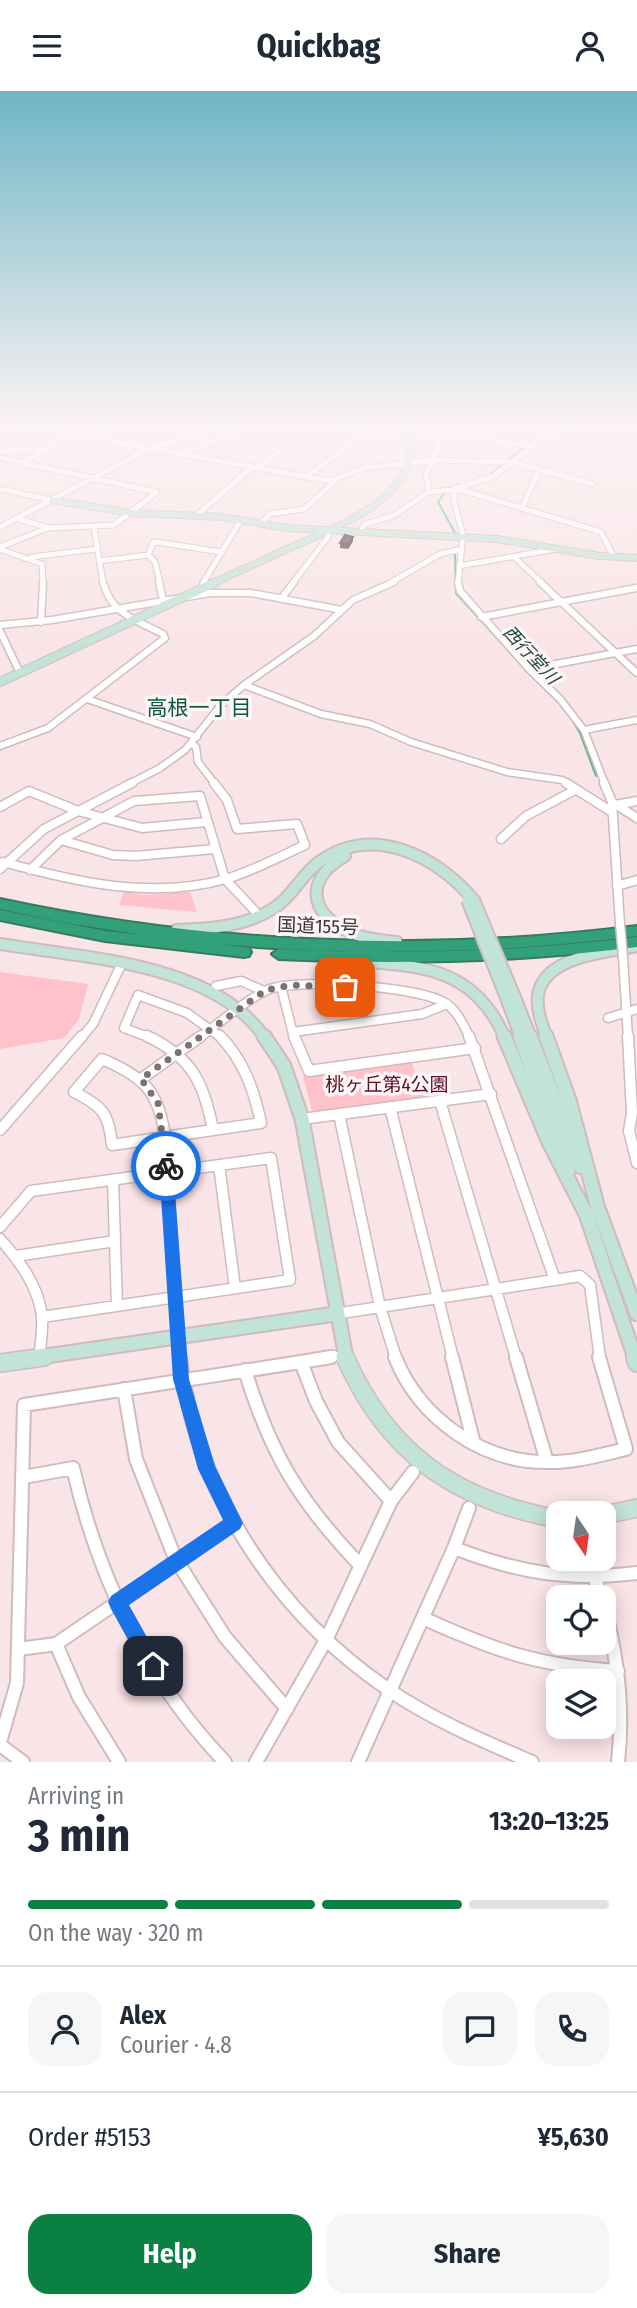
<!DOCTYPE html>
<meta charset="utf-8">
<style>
:root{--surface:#fff;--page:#f6f6f7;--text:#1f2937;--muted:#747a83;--line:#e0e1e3;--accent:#0b8043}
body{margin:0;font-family:"Fira Sans Condensed","Noto Sans JP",sans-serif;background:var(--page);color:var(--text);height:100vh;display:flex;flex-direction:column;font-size:26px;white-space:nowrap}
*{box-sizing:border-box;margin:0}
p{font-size:23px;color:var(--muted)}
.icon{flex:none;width:38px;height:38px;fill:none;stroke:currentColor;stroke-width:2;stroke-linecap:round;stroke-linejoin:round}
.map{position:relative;height:1671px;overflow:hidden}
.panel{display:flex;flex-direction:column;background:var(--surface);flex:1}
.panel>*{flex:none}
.needle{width:46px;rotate:167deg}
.buttons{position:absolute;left:546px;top:1410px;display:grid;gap:14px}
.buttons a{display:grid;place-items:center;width:70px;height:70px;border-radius:14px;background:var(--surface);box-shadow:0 4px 18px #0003;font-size:35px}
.pin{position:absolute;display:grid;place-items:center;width:60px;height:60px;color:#fff;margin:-30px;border-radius:14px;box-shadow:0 4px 10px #0006}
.courier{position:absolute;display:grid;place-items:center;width:70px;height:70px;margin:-35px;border:5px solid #1a73e8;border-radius:50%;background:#fff;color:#222;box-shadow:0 2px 9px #0007}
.summary em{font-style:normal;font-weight:700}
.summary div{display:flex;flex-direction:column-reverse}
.summary{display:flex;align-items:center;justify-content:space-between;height:119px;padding:0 28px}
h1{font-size:46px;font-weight:700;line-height:52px}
.bar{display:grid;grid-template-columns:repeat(4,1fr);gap:10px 7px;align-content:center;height:84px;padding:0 28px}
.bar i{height:9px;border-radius:5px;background:var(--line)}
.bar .selected{background:var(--accent)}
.bar p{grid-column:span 4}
.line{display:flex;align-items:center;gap:18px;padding:0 28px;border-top:2px solid var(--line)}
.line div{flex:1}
.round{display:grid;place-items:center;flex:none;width:74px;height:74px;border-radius:21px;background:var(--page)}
.button{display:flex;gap:14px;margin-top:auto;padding:14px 28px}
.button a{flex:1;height:80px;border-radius:21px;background:var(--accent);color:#fff;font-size:28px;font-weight:700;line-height:80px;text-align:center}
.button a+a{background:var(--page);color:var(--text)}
header{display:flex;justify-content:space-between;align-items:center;height:91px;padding:0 28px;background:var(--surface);font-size:32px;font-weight:700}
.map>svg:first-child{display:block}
.green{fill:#ffc2cb}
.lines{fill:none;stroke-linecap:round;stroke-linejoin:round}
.stream{stroke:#5ab993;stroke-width:2}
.street-far4-casing{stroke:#cfbbbe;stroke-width:7}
.street-far3-casing{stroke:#cfbbbe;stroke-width:9}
.street-far2-casing{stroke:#cfbbbe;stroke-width:11}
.street-far1-casing{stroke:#cfbbbe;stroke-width:13}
.street-casing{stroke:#cfbbbe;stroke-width:16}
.secondary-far4-casing{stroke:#cfbbbe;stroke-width:8}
.secondary-far3-casing{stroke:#cfbbbe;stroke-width:10}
.secondary-far2-casing{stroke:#cfbbbe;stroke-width:14}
.secondary-far1-casing{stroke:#cfbbbe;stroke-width:17}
.secondary-casing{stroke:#cfbbbe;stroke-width:20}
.highway-casing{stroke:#357a62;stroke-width:4}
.street-far4{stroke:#fff;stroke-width:5}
.street-far3{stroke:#fff;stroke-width:6}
.street-far2{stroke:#fff;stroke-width:8}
.street-far1{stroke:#fff;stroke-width:10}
.street{stroke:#fff;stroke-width:12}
.secondary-far4{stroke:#c2e3d7;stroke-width:6}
.secondary-far3{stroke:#c2e3d7;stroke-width:8}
.secondary-far2{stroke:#c2e3d7;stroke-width:10}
.secondary-far1{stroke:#c2e3d7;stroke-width:13}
.secondary{stroke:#c2e3d7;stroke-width:17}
.highway{fill:#32a17a;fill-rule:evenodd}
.street-bridge-casing{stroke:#cfbbbe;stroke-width:11;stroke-linecap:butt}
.secondary-bridge-casing{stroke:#cfbbbe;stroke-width:14;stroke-linecap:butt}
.street-bridge{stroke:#fff;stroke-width:8}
.secondary-bridge{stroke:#c2e3d7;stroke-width:10}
.wall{fill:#47393a}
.shaded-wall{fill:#392e30}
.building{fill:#524244;stroke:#392e30;stroke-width:2}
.route{fill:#1a73e8}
.done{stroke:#7e7173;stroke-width:7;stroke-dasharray:0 12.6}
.labels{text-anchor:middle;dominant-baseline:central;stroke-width:7;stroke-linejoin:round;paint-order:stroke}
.far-water-label{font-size:18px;font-style:italic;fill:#1f4838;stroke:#fef5f6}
.street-label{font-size:19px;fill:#3b3334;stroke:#fef5f6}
.park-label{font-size:19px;fill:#5b0d25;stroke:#fef5f6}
.neighbourhood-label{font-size:21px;fill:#0e5840;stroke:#fef5f6}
</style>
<header><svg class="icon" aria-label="menu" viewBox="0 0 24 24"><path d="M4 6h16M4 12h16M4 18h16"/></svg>Quickbag<svg class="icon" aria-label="person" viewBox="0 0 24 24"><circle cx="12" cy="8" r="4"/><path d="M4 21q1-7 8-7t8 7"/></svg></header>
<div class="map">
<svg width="637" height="1671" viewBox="0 0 637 1671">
<rect width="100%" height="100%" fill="#f9e4e7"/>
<path class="green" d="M124 801 143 804 190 801 197 821 119 814Z
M0 881 88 893 79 928 64 947 0 958Z
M411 969 424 1008 315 1022 312 1020 303 985Z"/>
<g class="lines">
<path class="stream" d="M487 386 527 354 542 333
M455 442 438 411 448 397 460 393
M455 461 456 502 519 571
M528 581 558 611
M571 627 580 642 596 685"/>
<g class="street-far4-casing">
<path id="street-far4" d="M17 333 330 390 364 377 432 369 512 371 592 393
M335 333 357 336 363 344 434 343
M435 346H462L531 355
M92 347 115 333
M0 360 50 357
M182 363 240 339 224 334
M0 367 157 401 114 434 48 437 0 456
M23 372 87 333
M257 377 289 353
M306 386 363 344
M455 397 454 410 463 445 458 492
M455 397 601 441 614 466
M457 397 494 385 539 350 576 333
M0 398 52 409
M429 401 426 383 438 358 434 333
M522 417 539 379
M197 424 252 376
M16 427 48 437
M262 433 269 423 304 418 335 390
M0 436 148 358 228 333
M94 436 103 492
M360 441 365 433 393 425 429 401 454 399
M0 458 42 473 43 492
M148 464 155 471 160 492
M31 466 97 458
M514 466 542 492
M99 470 148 464 153 452 157 451 221 461
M459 475 556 458
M203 492 241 429
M293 492 328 446 329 440
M390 492 440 463 462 458"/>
</g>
<g class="street-far3-casing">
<path id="street-far3" d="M159 491 163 509
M458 491 460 500 529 578 560 608 584 639 605 693
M540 491 637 582
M202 499 204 491
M281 508 294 491
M481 526 636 497
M41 531 43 491
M0 534 52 529 210 502H251L342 519
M0 540 20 582
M529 578 637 558
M244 594 321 623 370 633 411 651 507 681 562 689 569 693
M87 608 197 646
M584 639 637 629
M192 653 196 656 198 671 215 693
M0 655 48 637 165 547 163 543C136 529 111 523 103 491
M129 693 160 677 185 659 221 614 244 594 314 545 353 509 394 491"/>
</g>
<g class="street-far2-casing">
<path id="street-far2" d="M566 692 612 721
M604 692 612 711 620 833
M612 711 637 727
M616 714 637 710
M0 716 29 700 78 720 142 737 206 731
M501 748 526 725 575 699
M61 749 113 764 135 765 215 758
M3 771C76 791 151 809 226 788 253 780 279 766 305 754L297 733 237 738 227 709 214 692
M0 778 44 738 132 692
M30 779 61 749 134 710 200 705 225 788 255 820
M617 795 637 789
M623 866 628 947
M216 895 241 890 264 900
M281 895 294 947
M608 927 637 918
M293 941 422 923 447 913
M81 947 93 933 121 874
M151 947 124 937 138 904 187 922 222 947
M199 947C220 932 241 912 265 900 292 886 420 895 445 912 457 919 464 935 470 947"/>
</g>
<g class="street-far1-casing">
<path id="street-far1" d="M147 945C192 966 204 992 213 1039
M294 945 309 980 475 957
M469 945 555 1189
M628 945 632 1022 629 1040 637 1072
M102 968C144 986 159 1000 165 1046L112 1054C109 1022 102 1015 74 1001Z
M141 988 201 945
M440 1010 516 1267
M390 1016 453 1267
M339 1023 380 1216
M302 1028 491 1003
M0 1039 82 945
M213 1039 261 1032C254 999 244 970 220 945
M165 1046 180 1267
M165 1046 213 1039
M219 1074 235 1197
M113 1089 117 1215
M0 1136 31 1100 271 1067 290 1189 42 1226
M0 1148C20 1170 39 1196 42 1226 43 1240 40 1253 40 1266
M16 1165 115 1150
M380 1216 396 1267
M380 1216 580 1185 590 1194 600 1267
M335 1223 380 1216
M321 1267 334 1265"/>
</g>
<g class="street-casing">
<path id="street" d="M180 1266C196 1402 276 1522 389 1599 433 1629 483 1650 532 1671
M395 1266C419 1326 480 1371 546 1371 573 1372 600 1364 626 1358L599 1266
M452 1266 474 1353
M516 1266 547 1371
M301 1271 331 1266
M245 1279C270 1362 299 1410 359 1473
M124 1298 136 1368 175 1467 225 1546 287 1618
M24 1386 73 1377C98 1486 147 1590 225 1671
M391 1410 413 1381
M454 1457 469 1417
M595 1488 601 1507
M604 1515C618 1567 624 1618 618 1671
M425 1528C496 1560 539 1575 618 1580
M56 1553 234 1432
M19 1558 56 1553 79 1606 119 1671
M0 1651 17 1592 24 1314 301 1271 316 1310 338 1351 391 1410 326 1549 256 1671
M0 1654 23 1671
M358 1671 454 1457C519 1482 568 1490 637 1482"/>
</g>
<g class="secondary-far4-casing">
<path id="secondary-far4" d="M52 409 131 422 224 426 286 437 497 448 600 465 637 467
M213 492C242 479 271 465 301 452 349 429 430 402 406 333"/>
</g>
<g class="secondary-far3-casing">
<path id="secondary-far3" d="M0 591 216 491"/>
</g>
<g class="secondary-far2-casing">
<path id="secondary-far2" d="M345 765C305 788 308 822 349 841 364 848 381 849 397 851
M176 839C209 838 245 836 274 817 293 805 301 784 319 771 373 732 436 765 474 809
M0 853C82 867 214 871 265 947
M327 868C402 876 470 865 505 947
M515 906 531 947
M506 907 521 947
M547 947C542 934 536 918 538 904 544 865 607 861 637 855"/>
</g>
<g class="secondary-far1-casing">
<path id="secondary-far1" d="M264 945 284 975 302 1028 346 1267
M504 945 548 1049 587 1125
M520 945 569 1078
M530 945 581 1076
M546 945 569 1009 600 1125
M585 1120 635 1267
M599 1120 637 1223
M32 1267 335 1223"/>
</g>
<g class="secondary-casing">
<path id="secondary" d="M345 1266C388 1363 455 1409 558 1428
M635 1266 637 1272
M0 1272 44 1266
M604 1424 637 1417"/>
</g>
<g class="highway-casing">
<path id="highway" d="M0 808C210 853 424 862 637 835V845C500 862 360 866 222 853L249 857 251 861 249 865 244 866 105 850 0 829V819L105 840 143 844 62 831 0 818Z
M637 846V856C518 871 399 874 279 868L272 863 279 858C399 864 518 861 637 846Z"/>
</g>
<use href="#street-far4" class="street-far4"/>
<use href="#street-far3" class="street-far3"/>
<use href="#street-far2" class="street-far2"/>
<use href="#street-far1" class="street-far1"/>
<use href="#street" class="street"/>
<use href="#secondary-far4" class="secondary-far4"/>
<use href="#secondary-far3" class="secondary-far3"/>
<use href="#secondary-far2" class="secondary-far2"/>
<use href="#secondary-far1" class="secondary-far1"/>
<use href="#secondary" class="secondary"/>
<use href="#highway" class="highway"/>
<g class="street-bridge-casing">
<path id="street-bridge" d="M620 833 623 866"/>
</g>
<g class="secondary-bridge-casing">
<path id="secondary-bridge" d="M467 809 506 907
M474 809 515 906"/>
</g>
<use href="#street-bridge" class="street-bridge"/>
<use href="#secondary-bridge" class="secondary-bridge"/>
</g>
<path class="wall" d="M353 446V450L348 458 340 457V452Z"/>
<path class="shaded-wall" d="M353 446V450L348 458V453Z"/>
<path class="building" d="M345 444 353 446 348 453 340 452Z"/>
<linearGradient id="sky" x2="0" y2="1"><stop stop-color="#6fb6c6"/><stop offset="0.59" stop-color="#fcf3f4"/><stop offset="1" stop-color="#fcf3f4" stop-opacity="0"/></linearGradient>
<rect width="637" height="566" fill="url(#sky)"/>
<path class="route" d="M166 1069 173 1075 189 1288 215 1375 243 1432 240 1438 129 1514 163 1575 160 1582 153 1585 147 1582 111 1518 108 1511 111 1505 223 1429 198 1378 173 1288 159 1075Z"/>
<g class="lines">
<path class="done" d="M166 1075 158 1012 141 988 266 899 291 894 345 896"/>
</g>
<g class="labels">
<g class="far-water-label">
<text transform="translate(531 564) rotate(47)">西行堂川</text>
</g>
<g class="street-label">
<text transform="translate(318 835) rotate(2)">国道155号</text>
</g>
<g class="park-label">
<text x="387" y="993">桃ヶ丘第4公園</text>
</g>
<g class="neighbourhood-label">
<text x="199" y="617">高根一丁目</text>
</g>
</g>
</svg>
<div class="buttons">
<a><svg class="needle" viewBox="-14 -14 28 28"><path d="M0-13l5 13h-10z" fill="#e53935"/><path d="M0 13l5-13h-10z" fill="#747a83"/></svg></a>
<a><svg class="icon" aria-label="locate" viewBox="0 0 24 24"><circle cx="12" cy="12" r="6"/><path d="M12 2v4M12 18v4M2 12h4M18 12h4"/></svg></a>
<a><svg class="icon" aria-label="layers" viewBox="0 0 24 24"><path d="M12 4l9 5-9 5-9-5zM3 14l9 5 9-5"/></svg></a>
</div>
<div class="pin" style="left:345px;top:896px;background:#ea580c"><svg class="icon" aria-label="bag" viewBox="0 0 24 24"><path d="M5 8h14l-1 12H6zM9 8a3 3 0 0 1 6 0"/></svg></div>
<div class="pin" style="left:153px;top:1575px;background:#1f2937"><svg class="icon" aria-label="home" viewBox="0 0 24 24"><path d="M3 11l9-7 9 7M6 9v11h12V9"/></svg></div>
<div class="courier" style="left:166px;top:1075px"><svg class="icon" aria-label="bike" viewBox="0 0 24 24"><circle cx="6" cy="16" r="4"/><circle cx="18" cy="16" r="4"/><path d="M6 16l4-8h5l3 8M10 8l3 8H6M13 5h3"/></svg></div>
</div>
<section class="panel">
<div class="summary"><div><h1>3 min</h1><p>Arriving in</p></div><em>13:20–13:25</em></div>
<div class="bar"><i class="selected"></i><i class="selected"></i><i class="selected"></i><i></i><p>On the way · 320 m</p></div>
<div class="line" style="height:126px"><a class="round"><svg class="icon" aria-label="person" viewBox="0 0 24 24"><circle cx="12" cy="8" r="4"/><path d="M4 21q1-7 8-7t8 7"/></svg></a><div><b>Alex</b><p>Courier · 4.8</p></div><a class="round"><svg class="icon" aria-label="chat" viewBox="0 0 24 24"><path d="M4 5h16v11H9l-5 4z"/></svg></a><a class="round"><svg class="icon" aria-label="phone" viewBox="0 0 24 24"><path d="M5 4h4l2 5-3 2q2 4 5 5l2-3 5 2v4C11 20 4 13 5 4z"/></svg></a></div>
<div class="line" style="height:91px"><div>Order #5153</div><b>¥5,630</b></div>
<div class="button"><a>Help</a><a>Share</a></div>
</section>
